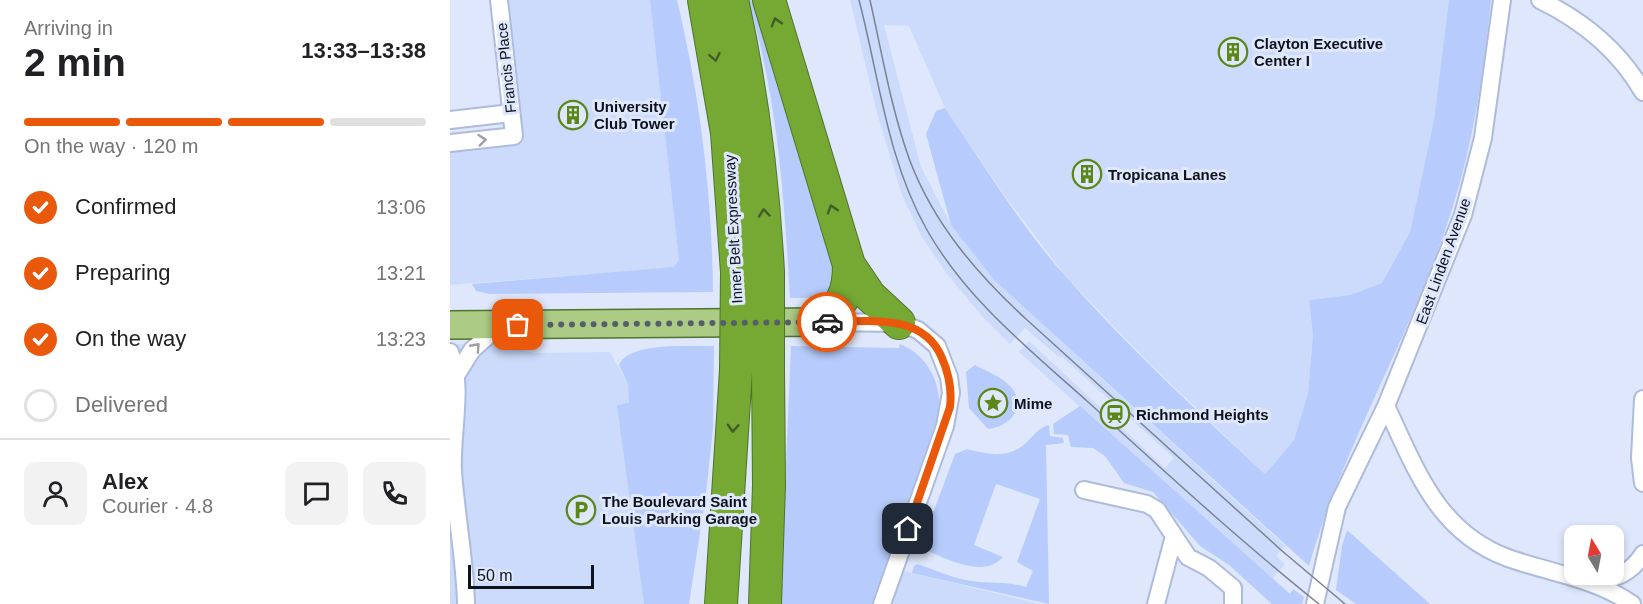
<!DOCTYPE html>
<meta charset="utf-8">
<style>
:root{--surface:#fff;--page:#f2f2f2;--text:#202124;--muted:#757577;--line:#e0e0e0;--accent:#ea580c}
body{margin:0;font-family:Helvetica,sans-serif;background:var(--page);color:var(--text);height:100vh;display:flex;flex-direction:column;font-size:22px;white-space:nowrap}
*{box-sizing:border-box;margin:0}
p{font-size:20px;color:var(--muted)}
.icon{flex:none;width:33px;height:33px;fill:none;stroke:currentColor;stroke-width:2;stroke-linecap:round;stroke-linejoin:round}
.map{position:relative;flex:1;overflow:hidden}
.details{display:flex;flex-direction:column;background:var(--surface);width:450px}
.details>*{flex:none}
.needle{width:39px;rotate:350deg}
.tools{position:absolute;left:1114px;top:525px;display:grid;gap:12px}
.tools a{display:grid;place-items:center;width:60px;height:60px;border-radius:12px;background:var(--surface);box-shadow:0 3px 9px #0003;font-size:30px}
.scale{position:absolute;left:18px;bottom:15px;width:126px;box-sizing:border-box;padding-left:6px;border:3px solid #0d121d;border-top:0;font-size:16px;line-height:21px;white-space:nowrap;color:#0d121d;-webkit-text-stroke:4px #dee7fb;paint-order:stroke}
.pin{position:absolute;display:grid;place-items:center;width:51px;height:51px;color:#fff;margin:-26px;border-radius:12px;box-shadow:0 3px 9px #0006}
.courier{position:absolute;display:grid;place-items:center;width:60px;height:60px;margin:-30px;border:4px solid #ea580c;border-radius:50%;background:#fff;color:#222;box-shadow:0 2px 8px #0007}
.headline em{font-style:normal;font-weight:700}
.headline div{display:flex;flex-direction:column-reverse}
.headline{display:flex;align-items:center;justify-content:space-between;height:102px;padding:0 24px}
h1{font-size:39px;font-weight:700;line-height:45px}
.bar{display:grid;grid-template-columns:repeat(4,1fr);gap:9px 6px;align-content:center;height:72px;padding:0 24px}
.bar i{height:8px;border-radius:4px;background:var(--line)}
.bar .selected{background:var(--accent)}
.bar p{grid-column:span 4}
.line{display:flex;align-items:center;gap:15px;padding:0 24px;border-top:2px solid var(--line)}
.line div{flex:1}
.round{display:grid;place-items:center;flex:none;width:63px;height:63px;border-radius:12px;background:var(--page)}
ol{padding:0 24px;list-style:none}
li{display:flex;align-items:center;gap:18px;height:66px}
li p{margin-inline-start:auto}
li .icon{padding:6px;border-radius:50%;background:var(--accent);color:#fff;stroke-width:4}
li:last-child{color:var(--muted)}
li i{width:33px;height:33px;border:3px solid var(--line);border-radius:50%}
main{display:flex;flex:1;min-height:0}
.map>svg:first-child{display:block}
.built{fill:#ccdbfb}
.green{fill:#b7ccfc}
.lines{fill:none;stroke-linecap:round;stroke-linejoin:round}
.minor-casing{stroke:#adbbdc;stroke-width:20}
.primary-casing{stroke:#51742c;stroke-width:30}
.motorway-casing{stroke:#51742c;stroke-width:34}
.minor{stroke:#fff;stroke-width:16}
.primary{stroke:#accb85;stroke-width:27}
.motorway{stroke:#75a934;stroke-width:32}
.tram{stroke:#7b8292;stroke-width:1.5}
.motorway-bridge-casing{stroke:#51742c;stroke-width:34;stroke-linecap:butt}
.motorway-bridge{stroke:#75a934;stroke-width:32}
.oneway{stroke:#415e28}
.oneway2{stroke:#9ea0a5}
.done{stroke:#565d6b;stroke-width:6;stroke-dasharray:0 10.8}
.route{stroke:#ea580c;stroke-width:8}
.labels{text-anchor:middle;dominant-baseline:central;stroke-width:6;stroke-linejoin:round;paint-order:stroke}
.poi-label{font-size:15px;font-weight:bold;fill:#0d121d;stroke:#dee7fb;text-anchor:start}
.street-label{font-size:15px;fill:#0d121d;stroke:#dee7fb}
</style>
<main>
<section class="details">
<div class="headline"><div><h1>2 min</h1><p>Arriving in</p></div><em>13:33–13:38</em></div>
<div class="bar"><i class="selected"></i><i class="selected"></i><i class="selected"></i><i></i><p>On the way · 120 m</p></div>
<ol>
<li><svg class="icon" aria-label="check" viewBox="0 0 24 24"><path d="M5 12l5 5 9-10"/></svg>Confirmed<p>13:06</p></li>
<li><svg class="icon" aria-label="check" viewBox="0 0 24 24"><path d="M5 12l5 5 9-10"/></svg>Preparing<p>13:21</p></li>
<li><svg class="icon" aria-label="check" viewBox="0 0 24 24"><path d="M5 12l5 5 9-10"/></svg>On the way<p>13:23</p></li>
<li><i></i>Delivered</li>
</ol>
<div class="line" style="height:108px"><a class="round"><svg class="icon" aria-label="person" viewBox="0 0 24 24"><circle cx="12" cy="8" r="4"/><path d="M4 21q1-7 8-7t8 7"/></svg></a><div><b>Alex</b><p>Courier · 4.8</p></div><a class="round"><svg class="icon" aria-label="chat" viewBox="0 0 24 24"><path d="M4 5h16v11H9l-5 4z"/></svg></a><a class="round"><svg class="icon" aria-label="phone" viewBox="0 0 24 24"><path d="M5 4h4l2 5-3 2q2 4 5 5l2-3 5 2v4C11 20 4 13 5 4z"/></svg></a></div>
</section>
<div class="map">
<svg width="1193" height="604" viewBox="0 0 1193 604">
<rect width="100%" height="100%" fill="#dee7fb"/>
<path class="built" d="M56 0H200L230 267 0 285V152L73 143Z
M400 0H999L984 120 960 232 932 283 900 295 859 300 863 335 858 393 844 440 815 474 699 363 616 277 555 196 495 108 459 26 434 25 471 167 501 225 544 280 835 546 826 556 835 564 822 579 569 352 579 341 715 468 724 458 611 356 609 357 575 328 560 344 532 316 497 274 472 237 452 195 427 113Z
M0 344H51L83 353 160 352 178 384 198 604H0Z
M454 571 462 573 590 604H442Z"/>
<path class="green" d="M200 0H227C250 96 262 193 263 292L40 294 26 291 22 284 224 267 229 260Z
M298 0H307L389 272 381 298H340C334 196 328 99 298 0Z
M999 0H1041C1034 70 1024 139 1003 206 965 330 894 442 859 566L544 280 501 225 476 134 486 111 495 108C534 165 571 227 617 278 679 348 747 411 815 474L844 440 858 393 863 335 859 300 900 295 932 283 960 232 984 120Z
M450 344C478 356 490 381 490 410L422 604H330L341 346 449 348Z
M264 346 263 428 256 494 239 604H194L167 405 179 403 178 384 169 365C179 341 241 347 264 346Z
M525 365C536 371 550 376 559 385 579 405 561 427 538 429L519 408 516 372Z
M630 406 840 594 843 589 854 597 852 604H822L779 565 750 546 703 492 674 483 655 456 643 448 621 447 618 435 604 434 603 424Z
M599 425 600 436 613 438 614 443 596 445 599 604 462 573 464 566 467 564C485 570 503 578 521 581 541 584 557 581 576 587L583 571 567 562 590 499 546 484 524 545 553 557C532 580 495 557 470 548L505 454 517 449C538 454 557 460 576 443 583 436 588 428 599 425Z
M897 530 980 604H906L886 590 892 546Z"/>
<g class="lines">
<g class="minor-casing">
<path id="minor" d="M1090 0C1133 21 1169 50 1193 92
M0 120 61 113
M0 143 64 136 49 0
M372 322 449 323 468 330 487 346 499 377 501 393 495 426 432 604
M0 352C14 386 1 434 3 471 6 515 15 559 16 604
M7 374 22 350 50 325
M1193 399 1190 458 1193 483
M936 406C966 469 987 532 1058 558 1100 573 1145 578 1182 604
M634 490 697 504 707 510 738 557 759 568 783 588V604
M1140 581C1162 581 1181 574 1193 554
M706 604 724 536
M865 604 887 507 936 406 1013 215 1033 138 1052 0"/>
</g>
<g class="primary-casing">
<path id="primary" d="M0 325 365 322"/>
</g>
<g class="motorway-casing">
<path id="motorway" d="M254 0 277 133 287 272
M282 0C302 90 313 180 318 272
M319 0 399 265 420 296 449 323
M365 322C392 309 399 294 399 265
M271 604 286 370
M315 604 319 485 318 370"/>
</g>
<use href="#minor" class="minor"/>
<use href="#primary" class="primary"/>
<use href="#motorway" class="motorway"/>
<path class="tram" d="M409 0C429 76 437 160 477 230 516 299 579 349 637 401 713 470 789 540 869 604
M420 0C432 53 441 109 460 161 484 224 527 274 576 319L831 550 895 604"/>
<g class="motorway-bridge-casing">
<path id="motorway-bridge" d="M318 272V370
M286 370 287 272"/>
</g>
<use href="#motorway-bridge" class="motorway-bridge"/>
</g>
<defs><path id="oneway-chevron" d="M-2-3.5L2.5 0L-2 3.5" fill="none" stroke-width="1.6" stroke-linecap="round" stroke-linejoin="round" transform="scale(1.5)"/></defs>
<g class="oneway">
<use href="#oneway-chevron" transform="translate(326 22) rotate(-107)"/>
<use href="#oneway-chevron" transform="translate(265 57) rotate(79)"/>
<use href="#oneway-chevron" transform="translate(382 209) rotate(-107)"/>
<use href="#oneway-chevron" transform="translate(314 213) rotate(-95)"/>
<use href="#oneway-chevron" transform="translate(283 428) rotate(93)"/>
</g>
<g class="oneway2">
<use href="#oneway-chevron" transform="translate(32 140) rotate(-6)"/>
<use href="#oneway-chevron" transform="translate(26 347) rotate(-48)"/>
</g>
<g class="lines">
<path class="done" d="M68 325 377 322"/>
<path class="route" d="M377 322C419 322 473 312 492 358 499 374 502 390 500 407L458 529"/>
</g>
<defs>
<g id="building-ring" transform="scale(1.5)"><circle r="9.5" fill="#dee7fb" stroke="#5a8718" stroke-width="1.5"/><path d="M-4-6H4V6H1V3H-1V6H-4ZM-2.5-4.3h1.7v1.8h-1.7ZM.8-4.3h1.7v1.8H.8ZM-2.5-1h1.7V.8h-1.7ZM.8-1h1.7V.8H.8Z" fill="#5a8718"/></g>
<g id="sight-ring" transform="scale(1.5)"><circle r="9.5" fill="#dee7fb" stroke="#5a8718" stroke-width="1.5"/><path d="M0-6L1.8-2.2L6-1.7L2.9 1.2L3.7 5.4L0 3.3L-3.7 5.4L-2.9 1.2L-6-1.7L-1.8-2.2Z" fill="#5a8718"/></g>
<g id="station-ring" transform="scale(1.5)"><circle r="9.5" fill="#dee7fb" stroke="#5a8718" stroke-width="1.5"/><path d="M-3-6H3Q5-6 5-4V2Q5 4 3 4L4.5 6H3L1.5 4h-3L-3 6H-4.5L-3 4Q-5 4-5 2V-4Q-5-6-3-6ZM-3.5-4v3h7v-3ZM-3.5 1v1.5H-2V1ZM2 1v1.5H3.5V1Z" fill="#5a8718"/></g>
<g id="parking-ring" transform="scale(1.5)"><circle r="9.5" fill="#dee7fb" stroke="#5a8718" stroke-width="1.5"/><path d="M-3.5-5.5H1a3.5 3.5 0 0 1 0 7H-1V5.5H-3.5ZM-1-3.4V-.6H.8a1.4 1.4 0 0 0 0-2.8Z" fill="#5a8718"/></g>
</defs>
<g fill-rule="evenodd">
<use href="#building-ring" x="783" y="52"/>
<use href="#building-ring" x="123" y="115"/>
<use href="#building-ring" x="637" y="174"/>
<use href="#sight-ring" x="543" y="403"/>
<use href="#station-ring" x="665" y="414"/>
<use href="#parking-ring" x="131" y="510"/>
</g>
<g class="labels">
<g class="poi-label">
<text x="804" y="43">Clayton Executive<tspan x="804" dy="17">Center I</tspan></text>
<text x="144" y="106">University<tspan x="144" dy="17">Club Tower</tspan></text>
<text x="658" y="174">Tropicana Lanes</text>
<text x="564" y="403">Mime</text>
<text x="686" y="414">Richmond Heights</text>
<text x="152" y="501">The Boulevard Saint<tspan x="152" dy="17">Louis Parking Garage</tspan></text>
</g>
<g class="street-label">
<text transform="translate(56 68) rotate(-96)">Francis Place</text>
<text transform="translate(283 229) rotate(-93)">Inner Belt Expressway</text>
<text transform="translate(993 261) rotate(-70)">East Linden Avenue</text>
</g>
</g>
</svg>
<div class="tools">
<a><svg class="needle" viewBox="-14 -14 28 28"><path d="M0-13l5 13h-10z" fill="#e53935"/><path d="M0 13l5-13h-10z" fill="#757577"/></svg></a>
</div>
<div class="scale">50 m</div>
<div class="pin" style="left:68px;top:325px;background:#ea580c"><svg class="icon" aria-label="bag" viewBox="0 0 24 24"><path d="M5 8h14l-1 12H6zM9 8a3 3 0 0 1 6 0"/></svg></div>
<div class="pin" style="left:458px;top:529px;background:#1f2937"><svg class="icon" aria-label="home" viewBox="0 0 24 24"><path d="M3 11l9-7 9 7M6 9v11h12V9"/></svg></div>
<div class="courier" style="left:377px;top:322px"><svg class="icon" aria-label="car" viewBox="0 0 24 24"><path d="M5 17H2v-5l4-1 3-4h7l3 4 3 1v5h-3M9 17h6M6 11h13"/><circle cx="7" cy="17" r="2"/><circle cx="17" cy="17" r="2"/></svg></div>
</div>
</main>
